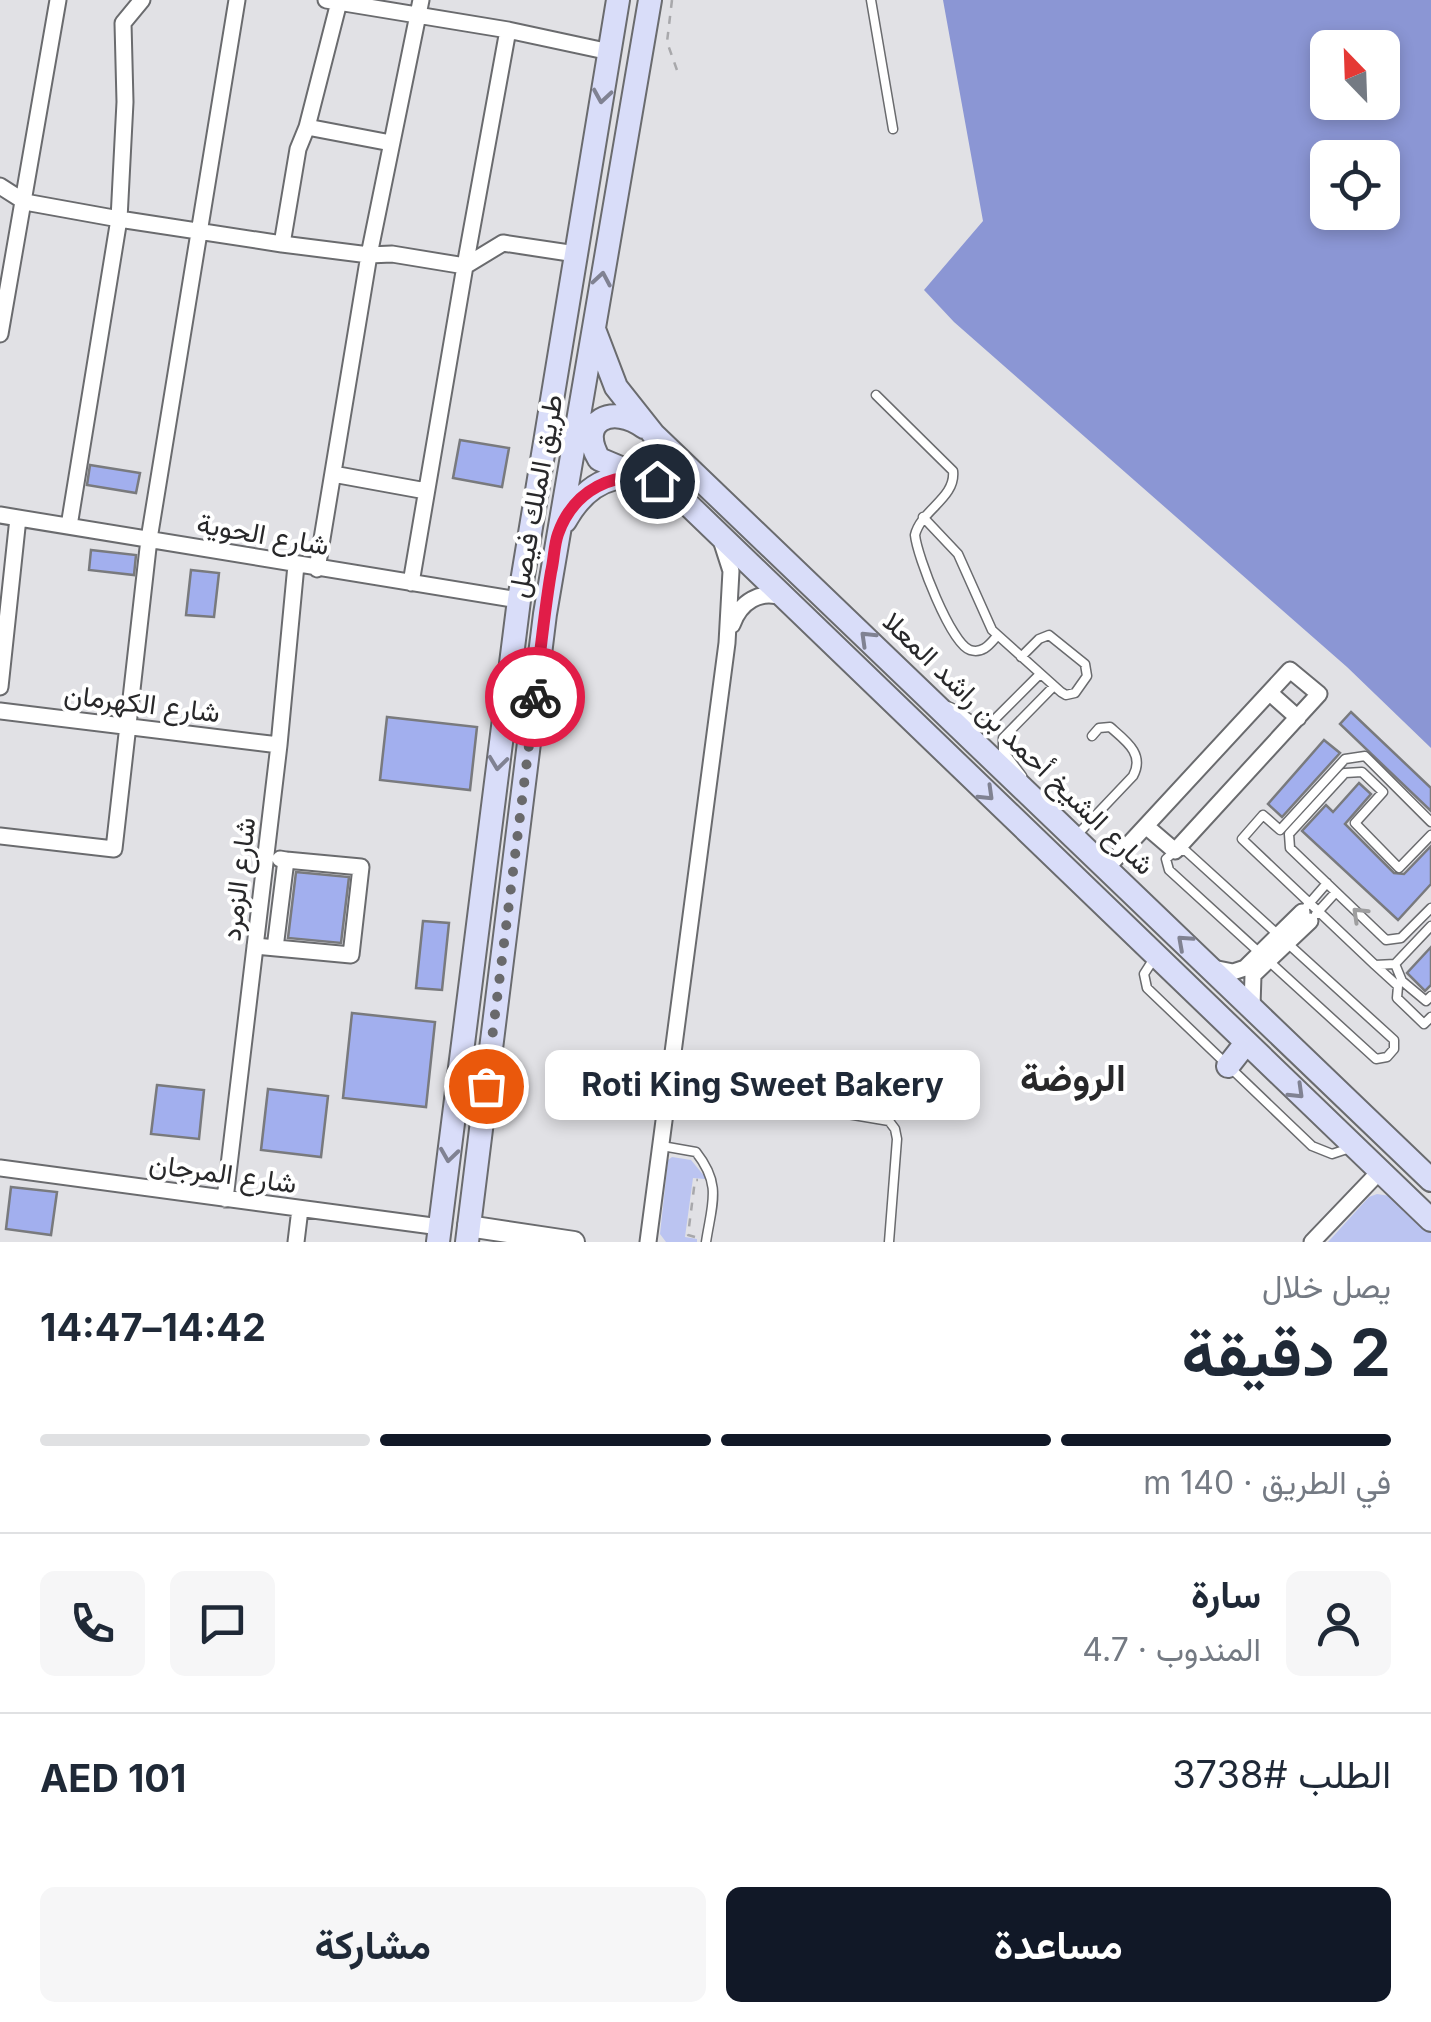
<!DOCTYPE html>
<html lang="ar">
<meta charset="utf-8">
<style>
:root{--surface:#fff;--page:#f6f6f7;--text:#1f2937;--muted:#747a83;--line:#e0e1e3;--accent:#111827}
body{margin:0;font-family:Inter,Vazirmatn,sans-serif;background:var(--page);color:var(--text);direction:rtl;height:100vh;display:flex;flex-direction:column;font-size:38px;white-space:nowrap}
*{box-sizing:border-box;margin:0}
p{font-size:32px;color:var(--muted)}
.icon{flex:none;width:55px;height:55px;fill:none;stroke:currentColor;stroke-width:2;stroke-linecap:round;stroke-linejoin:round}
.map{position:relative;height:1242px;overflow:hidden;direction:ltr}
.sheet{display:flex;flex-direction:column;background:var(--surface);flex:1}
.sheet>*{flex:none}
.needle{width:65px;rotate:337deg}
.controls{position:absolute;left:1310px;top:30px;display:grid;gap:20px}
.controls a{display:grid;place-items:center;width:90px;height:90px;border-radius:15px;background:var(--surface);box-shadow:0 5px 15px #0003;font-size:50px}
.pin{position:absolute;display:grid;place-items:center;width:85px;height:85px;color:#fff;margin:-42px;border:5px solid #fff;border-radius:50%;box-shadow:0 2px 10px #0007}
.courier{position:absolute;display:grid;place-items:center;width:100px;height:100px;margin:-50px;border:8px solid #e11d48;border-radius:50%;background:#fff;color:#222;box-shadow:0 2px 12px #0007}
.bubble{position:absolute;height:70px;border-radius:15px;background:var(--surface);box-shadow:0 5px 15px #0003;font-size:32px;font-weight:700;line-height:70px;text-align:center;direction:rtl}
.head em{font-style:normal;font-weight:700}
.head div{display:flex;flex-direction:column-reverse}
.head{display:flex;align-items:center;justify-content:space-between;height:170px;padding:0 40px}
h1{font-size:65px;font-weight:700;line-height:75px}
.bar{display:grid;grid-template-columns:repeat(4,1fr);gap:15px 10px;align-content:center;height:120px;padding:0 40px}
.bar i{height:12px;border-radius:8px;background:var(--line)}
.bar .on{background:var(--accent)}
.bar p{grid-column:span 4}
.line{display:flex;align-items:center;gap:25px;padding:0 40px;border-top:2px solid var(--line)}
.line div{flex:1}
.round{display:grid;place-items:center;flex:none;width:105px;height:105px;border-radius:15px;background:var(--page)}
.cta{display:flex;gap:20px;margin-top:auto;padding:20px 40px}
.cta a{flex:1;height:115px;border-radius:15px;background:var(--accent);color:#fff;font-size:40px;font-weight:700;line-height:115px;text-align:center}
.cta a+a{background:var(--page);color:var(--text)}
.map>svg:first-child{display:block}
.green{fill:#bbc4f1}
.water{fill:#8b96d4;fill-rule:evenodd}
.building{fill:#a2afee;stroke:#797a7d;stroke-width:2.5}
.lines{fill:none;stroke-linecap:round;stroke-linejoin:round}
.service-casing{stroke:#6a6b6e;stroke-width:11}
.minor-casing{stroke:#6a6b6e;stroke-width:19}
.tertiary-casing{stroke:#6a6b6e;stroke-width:24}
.secondary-casing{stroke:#6a6b6e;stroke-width:26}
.path{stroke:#a8a8ab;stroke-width:2.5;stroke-dasharray:8 8;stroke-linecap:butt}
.service{stroke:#fff;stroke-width:8}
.minor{stroke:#fff;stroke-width:15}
.tertiary{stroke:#fff;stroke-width:20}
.secondary{stroke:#d9ddf9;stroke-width:22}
.oneway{stroke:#808292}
.oneway2{stroke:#9e9e9f}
.done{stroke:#69696b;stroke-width:10;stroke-dasharray:0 18}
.route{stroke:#e11d48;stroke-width:12}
.labels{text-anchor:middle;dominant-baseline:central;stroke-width:8;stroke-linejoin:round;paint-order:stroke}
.street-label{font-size:28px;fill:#28282a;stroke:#fff}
.district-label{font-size:38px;font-weight:bold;fill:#28282a;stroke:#fff}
</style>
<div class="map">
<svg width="1431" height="1242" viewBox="0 0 1431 1242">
<rect width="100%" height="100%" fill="#e1e1e5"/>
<path class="green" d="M672 1157 691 1160 705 1177V1179L693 1178 685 1237 697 1239V1242H666L660 1234 668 1160Z
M1377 1194 1390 1196 1431 1233V1242H1328L1369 1197Z"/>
<path class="water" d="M943 0H1431V748L1347 667 954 322 924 290 983 221ZM1328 48H1382V102H1328ZM1328 158H1382V212H1328Z"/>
<path class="building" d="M460 440 509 448 502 487 453 478Z
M90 465 140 473 136 493 87 485Z
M91 550 136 555 134 575 89 570Z
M191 570 219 573 214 617 186 615Z
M1351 712 1431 788V811L1340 724Z
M387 717 477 727 470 790 380 780Z
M1324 740 1340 753 1282 817 1268 804Z
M1359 783 1371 794 1345 824 1394 873 1404 874 1431 846V884L1398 920 1302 831 1326 805 1333 812Z
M296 872 349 877 341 943 288 938Z
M423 921 449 923 442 990 416 988Z
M1431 947V985L1425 991 1407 973Z
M352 1013 435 1022 426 1107 343 1098Z
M157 1085 204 1090 199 1139 151 1134Z
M268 1089 328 1096 321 1157 261 1150Z
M11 1187 57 1192 51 1235 6 1229Z"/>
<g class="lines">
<g class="service-casing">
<path id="service" d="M871 0 893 129
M876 395 953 471C956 498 921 510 915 535 917 556 951 644 970 650 983 654 990 644 997 636
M923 517 958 554 992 630 1061 692 1066 695 1075 693 1087 676 1085 664 1049 635 1039 639 1021 657
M947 706C963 710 973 728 990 724L1040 674
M1022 776 1003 751V738L1054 686
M1431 822 1365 756 1345 759 1280 830 1263 815 1242 839 1375 965 1395 964 1431 926
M1431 835 1399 868 1355 823 1383 792 1362 772 1345 773 1289 834 1290 848 1386 940 1401 938 1431 908
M1076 836 1133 776C1145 754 1126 741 1110 727L1099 728 1092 736
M1175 851H1186L1394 1040V1049L1387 1057 1376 1059 1169 870 1166 859Z
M1307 906 1327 883
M1316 914 1336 892
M1153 960 1144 974 1147 988 1312 1146 1332 1154 1350 1148
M1395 964 1402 981 1426 1001 1431 996
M1375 965 1398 986 1397 998 1424 1024 1431 1017
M668 1084 889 1121 895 1129 897 1139 889 1242
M662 1146 696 1152C722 1185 712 1203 706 1242"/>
</g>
<g class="minor-casing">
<path id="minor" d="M326 0 508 30 610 52
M339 2 307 127 391 143
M0 186 25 202 119 219 282 244 369 255 392 254 465 266 508 30
M282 244 298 149 307 127
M0 334 58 0
M333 474 426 491
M0 515 519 600
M69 526 119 219 125 102 123 23 142 0
M317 569 369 255 421 0
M411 583 465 266 503 243 576 254
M732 625C740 602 760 589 784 598
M0 687 18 518
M1270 693 1298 718
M0 711 279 745
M0 836 114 849 149 539 237 0
M1105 870 1290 670 1319 694 1175 851 1147 827
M255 946 351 955 361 867 286 860
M275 948 286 860 280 859
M1213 968 1233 972 1245 968 1302 912
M1252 1006 1253 975 1310 921
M0 1168 440 1227
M225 1199 279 745 296 565
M296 1242 300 1209
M648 1242 727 643 731 571 722 543
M1312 1242 1379 1172"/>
</g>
<g class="tertiary-casing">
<path id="tertiary" d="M468 1226 574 1242"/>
</g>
<g class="secondary-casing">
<path id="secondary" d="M595 332 616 387 654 435 1431 1180
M637 475 599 459C576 420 613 404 644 427
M565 521C591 474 631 465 675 492L1431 1220
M1228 1066 1246 1043
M438 1242 519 600 618 0
M467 1242 545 614 650 0"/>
</g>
<path class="path" d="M672 0 667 42 678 73
M695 1237 688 1235 695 1180H698"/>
<use href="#service" class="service"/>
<use href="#minor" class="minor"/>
<use href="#tertiary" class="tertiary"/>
<use href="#secondary" class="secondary"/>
</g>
<defs><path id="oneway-chevron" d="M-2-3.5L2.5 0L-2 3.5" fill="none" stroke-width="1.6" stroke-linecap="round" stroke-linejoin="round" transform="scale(2.5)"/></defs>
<g class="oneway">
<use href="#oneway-chevron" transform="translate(602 96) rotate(99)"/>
<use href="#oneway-chevron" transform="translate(602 279) rotate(-80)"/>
<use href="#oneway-chevron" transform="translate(867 638) rotate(-136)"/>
<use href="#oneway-chevron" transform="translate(498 763) rotate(97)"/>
<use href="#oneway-chevron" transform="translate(987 794) rotate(44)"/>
<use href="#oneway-chevron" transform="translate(1184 942) rotate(-138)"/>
<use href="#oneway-chevron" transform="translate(1297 1092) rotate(44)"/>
<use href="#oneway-chevron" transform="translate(449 1155) rotate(98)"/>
</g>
<use class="oneway2" href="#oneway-chevron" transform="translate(1359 914) rotate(-136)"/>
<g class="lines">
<path class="done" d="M486 1086 535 697"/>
<path class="route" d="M535 697C540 655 544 614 551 572 554 560 554 545 558 534 573 491 615 468 657 481"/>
</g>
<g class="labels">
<g class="street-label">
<text transform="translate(535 496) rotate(-80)">طريق الملك فيصل</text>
<text transform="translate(263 534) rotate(10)">شارع الحوية</text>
<text transform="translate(142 703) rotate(7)">شارع الكهرمان</text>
<text transform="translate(1019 743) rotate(44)">شارع الشيخ أحمد بن راشد المعلا</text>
<text transform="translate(238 879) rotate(-83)">شارع الزمرد</text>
<text transform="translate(223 1173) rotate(8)">شارع المرجان</text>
</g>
<g class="district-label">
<text x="1073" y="1077">الروضة</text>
</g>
</g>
</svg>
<div class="controls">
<a><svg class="needle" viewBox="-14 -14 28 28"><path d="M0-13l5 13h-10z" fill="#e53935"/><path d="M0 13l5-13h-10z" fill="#747a83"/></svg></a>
<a><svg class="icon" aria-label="locate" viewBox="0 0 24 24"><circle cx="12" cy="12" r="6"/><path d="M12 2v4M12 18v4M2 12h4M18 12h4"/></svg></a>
</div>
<div class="pin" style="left:486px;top:1086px;background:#ea580c"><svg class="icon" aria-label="bag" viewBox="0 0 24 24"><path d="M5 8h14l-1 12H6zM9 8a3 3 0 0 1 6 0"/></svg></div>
<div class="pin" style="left:657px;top:481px;background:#1f2937"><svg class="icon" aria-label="home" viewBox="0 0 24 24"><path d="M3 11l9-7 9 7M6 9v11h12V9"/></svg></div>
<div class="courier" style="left:535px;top:697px"><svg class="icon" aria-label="bike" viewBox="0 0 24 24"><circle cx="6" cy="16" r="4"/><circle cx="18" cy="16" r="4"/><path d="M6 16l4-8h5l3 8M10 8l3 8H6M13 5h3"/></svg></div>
<div class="bubble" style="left:545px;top:1050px;width:435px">Roti King Sweet Bakery</div>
</div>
<section class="sheet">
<div class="head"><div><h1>2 دقيقة</h1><p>يصل خلال</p></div><em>14:42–14:47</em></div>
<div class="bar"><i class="on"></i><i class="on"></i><i class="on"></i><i></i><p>في الطريق · 140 m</p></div>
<div class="line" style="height:180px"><a class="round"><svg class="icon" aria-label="person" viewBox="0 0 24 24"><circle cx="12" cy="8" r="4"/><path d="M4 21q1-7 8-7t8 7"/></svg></a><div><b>سارة</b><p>المندوب · 4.7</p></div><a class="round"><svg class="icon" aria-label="chat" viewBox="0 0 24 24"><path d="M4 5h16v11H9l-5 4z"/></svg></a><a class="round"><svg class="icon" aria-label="phone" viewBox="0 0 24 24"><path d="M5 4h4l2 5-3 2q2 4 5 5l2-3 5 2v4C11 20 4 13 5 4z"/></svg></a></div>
<div class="line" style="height:130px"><div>الطلب #3738</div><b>AED 101</b></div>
<div class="cta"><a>مساعدة</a><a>مشاركة</a></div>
</section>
